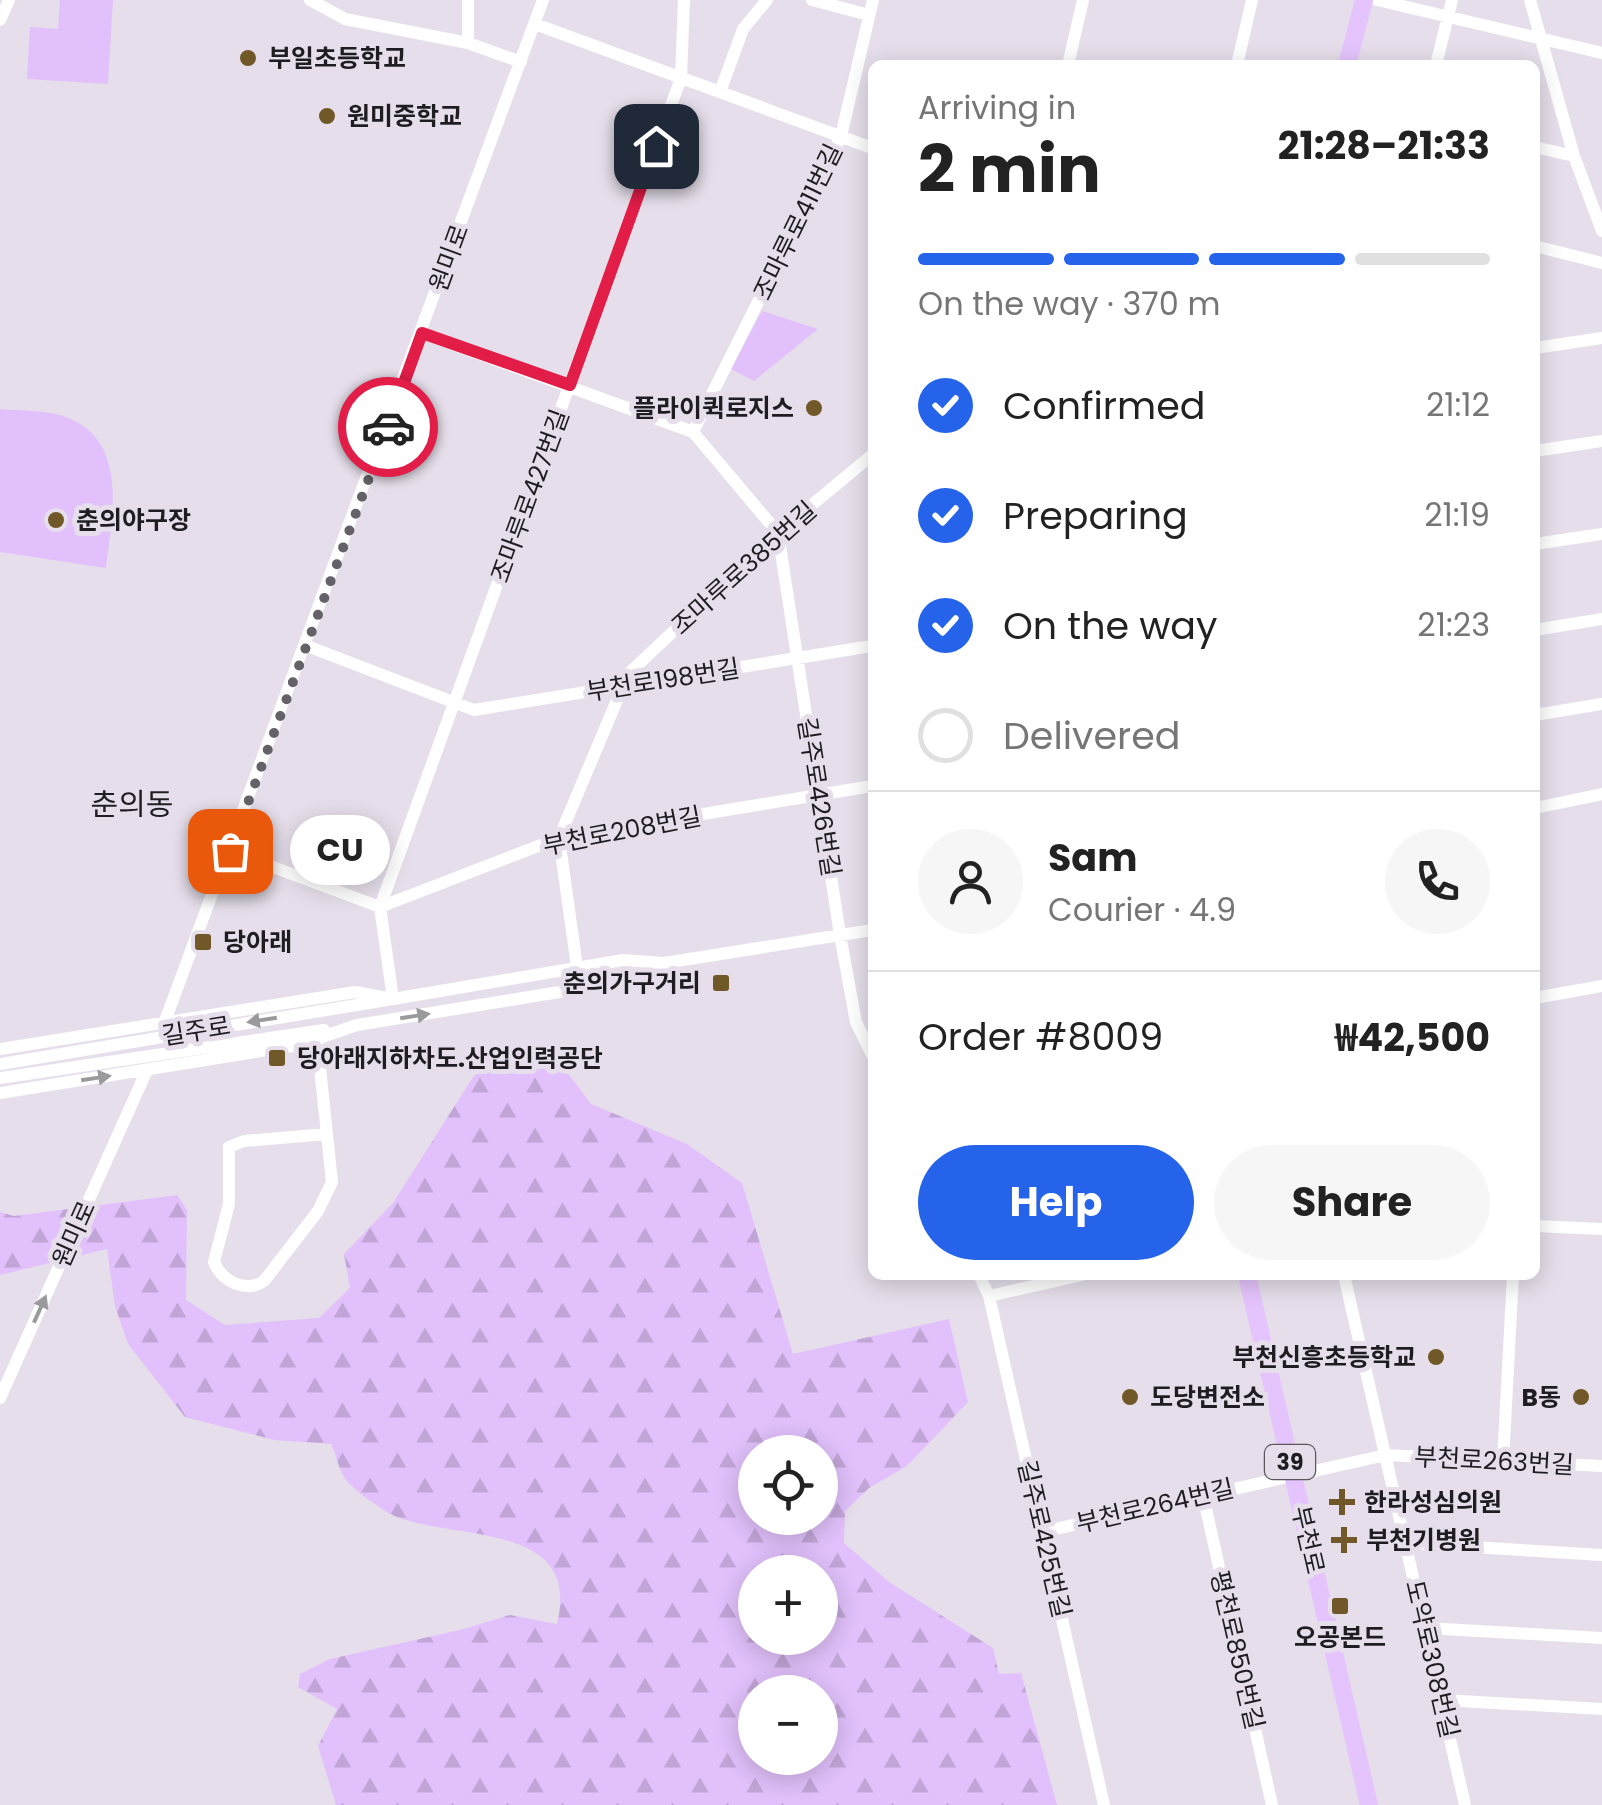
<!DOCTYPE html>
<meta charset="utf-8">
<style>
:root{--surface:#fff;--page:#f6f6f6;--text:#222;--muted:#767676;--line:#e0e0e0;--accent:#2563eb}
body{margin:0;font-family:Poppins,"Noto Sans KR",sans-serif;background:var(--page);color:var(--text);height:100vh;display:flex;flex-direction:column;font-size:38px;white-space:nowrap}
*{box-sizing:border-box;margin:0}
p{font-size:32px;color:var(--muted)}
.icon{flex:none;width:55px;height:55px;fill:none;stroke:currentColor;stroke-width:2;stroke-linecap:round;stroke-linejoin:round}
.map{position:relative;flex:1;overflow:hidden}
.side{position:absolute;left:868px;top:60px;width:672px;height:1220px;display:flex;flex-direction:column;background:var(--surface);border-radius:15px;box-shadow:0 5px 25px #0003}
.side>*{flex:none}
.controls{position:absolute;left:738px;top:1435px;display:grid;gap:20px}
.controls a{display:grid;place-items:center;width:100px;height:100px;border-radius:50%;background:var(--surface);box-shadow:0 5px 25px #0003;font-size:50px}
.pin{position:absolute;display:grid;place-items:center;width:85px;height:85px;color:#fff;margin:-42px;border-radius:20px;box-shadow:0 5px 15px #0006}
.courier{position:absolute;display:grid;place-items:center;width:100px;height:100px;margin:-50px;border:8px solid #e11d48;border-radius:50%;background:#fff;color:#222;box-shadow:0 2px 12px #0007}
.bubble{position:absolute;height:70px;border-radius:35px;background:var(--surface);box-shadow:0 5px 25px #0003;font-size:32px;font-weight:700;line-height:70px;text-align:center}
.headline em{font-style:normal;font-weight:700}
.headline div{display:flex;flex-direction:column-reverse}
.headline{display:flex;align-items:center;justify-content:space-between;height:170px;padding:0 50px}
h1{font-size:65px;font-weight:700;line-height:75px}
.bar{display:grid;grid-template-columns:repeat(4,1fr);gap:15px 10px;align-content:center;height:120px;padding:0 50px}
.bar i{height:12px;border-radius:8px;background:var(--line)}
.bar .active{background:var(--accent)}
.bar p{grid-column:span 4}
.line{display:flex;align-items:center;gap:25px;padding:0 50px;border-top:2px solid var(--line)}
.line div{flex:1}
.round{display:grid;place-items:center;flex:none;width:105px;height:105px;border-radius:52px;background:var(--page)}
ol{padding:0 50px;list-style:none}
li{display:flex;align-items:center;gap:30px;height:110px}
li p{margin-inline-start:auto}
li .icon{padding:10px;border-radius:50%;background:var(--accent);color:#fff;stroke-width:4}
li:last-child{color:var(--muted)}
li i{width:55px;height:55px;border:5px solid var(--line);border-radius:50%}
.button{display:flex;gap:20px;margin-top:auto;padding:20px 50px}
.button a{flex:1;height:115px;border-radius:60px;background:var(--accent);color:#fff;font-size:40px;font-weight:700;line-height:115px;text-align:center}
.button a+a{background:var(--page);color:var(--text)}
.map>svg:first-child{display:block}
.forest{fill:url(#forest-firs);fill-rule:evenodd}
.park{fill:#e1c0fb}
.lines{fill:none;stroke-linecap:round;stroke-linejoin:round}
.minor{stroke:#fff;stroke-width:12}
.major{stroke:#e5c4fd;stroke-width:18}
.oneway{fill:#9a999b}
.done{stroke:#656168;stroke-width:10;stroke-dasharray:0 18}
.route{stroke:#e11d48;stroke-width:12}
.poi-dot{fill:#705828;stroke:#e6dfeb;stroke-width:4}
.labels{text-anchor:middle;dominant-baseline:central;stroke-width:10;stroke-linejoin:round;paint-order:stroke}
.shield{fill:#e6dfeb;stroke:#5b575e;stroke-width:2.5}
.shield-label{font-size:22px;font-weight:bold;fill:#1f1d21}
.poi-label{font-size:25px;font-weight:bold;fill:#1f1d21;stroke:#e6dfeb;text-anchor:start}
.street-label{font-size:25px;fill:#1f1d21;stroke:#e6dfeb}
.quarter-label{font-size:30px;fill:#1f1d21;stroke:#e6dfeb}
</style>
<div class="map">
<svg width="1602" height="1805" viewBox="0 0 1602 1805">
<defs>
<pattern id="forest-firs" width="22" height="20" patternUnits="userSpaceOnUse" patternTransform="scale(2.5)"><rect width="22" height="20" fill="#e1c0fb"/><path d="M5 1l3.5 6h-7zM16 11l3.5 6h-7z" fill="#c1a5d7"/></pattern>
</defs>
<rect width="100%" height="100%" fill="#e6dfeb"/>
<path class="forest" d="M505 1047 555 1056 591 1104 687 1144 742 1183 793 1354 949 1319 968 1402 907 1466 869 1488 845 1511 844 1543 889 1582 993 1648 999 1674 1021 1673 1057 1805H336L318 1746 337 1709 298 1687 300 1674 330 1659 460 1630 510 1615 557 1624C582 1522 459 1541 397 1517 383 1511 356 1492 346 1480 339 1471 336 1454 331 1444L274 1440 185 1417 128 1344 115 1306 107 1249 0 1275V1212L14 1216 177 1195 187 1210 186 1300 225 1325 319 1318 350 1288 344 1254 393 1203 473 1077ZM755 1452H820V1518H755ZM755 1572H820V1638H755ZM755 1692H820V1758H755Z"/>
<path class="park" d="M60 0H113L108 84 27 79 30 27 58 29Z
M762 311 818 329 754 381 731 369Z
M0 409C20 411 44 410 63 416 130 438 112 516 106 568L0 552Z"/>
<g class="lines">
<path class="minor" d="M310 0 345 19 468 43 521 62
M812 0 869 15
M1377 0 1602 53
M1530 0 1574 156 1602 231
M0 20 9 0
M535 24 872 148
M468 43V0
M1068 65 1083 0
M1237 65 1252 0
M1436 65 1452 0
M720 92 743 29 767 0
M1535 147 1574 156
M1535 246 1602 263
M422 333 693 432 778 533 840 935 856 1022 872 1055
M1535 348 1602 338
M693 432 841 136 873 0
M1535 451 1602 441
M1535 544 1602 534
M1535 630 1602 619
M307 646 474 710 872 646
M1535 715 1602 704
M1535 808 1602 794
M230 851 380 907 559 838 872 786
M577 967 559 838 628 674 778 533 872 455
M1535 998 1602 986
M165 1021 543 0
M317 1039 332 1182 318 1211 264 1281C246 1293 222 1282 214 1262L229 1204V1147L244 1141 327 1134
M0 1049 355 992 393 999 623 960 664 963 872 930
M0 1064 393 999 380 907 681 78 684 0
M0 1078 324 1030
M0 1093 299 1045 357 1025 621 982 662 964
M1535 1226 1602 1229
M979 1275 989 1296 1104 1805
M1344 1275 1465 1805
M989 1296 1082 1275
M0 1398 147 1070
M1503 1461 1513 1275
M1203 1495 1272 1805
M1042 1532 1386 1455 1602 1466
M1406 1543 1602 1555
M1425 1628 1602 1638
M1442 1700 1602 1709"/>
<path class="major" d="M1347 65 1364 0
M1247 1275 1369 1805"/>
</g>
<defs><path id="oneway-solid" d="M-6-.8H1V-3.2L6.5 0L1 3.2V.8H-6Z" transform="scale(2.5)"/></defs>
<g class="oneway">
<use href="#oneway-solid" transform="translate(415 1016) rotate(-9)"/>
<use href="#oneway-solid" transform="translate(262 1020) rotate(171)"/>
<use href="#oneway-solid" transform="translate(96 1078) rotate(-9)"/>
<use href="#oneway-solid" transform="translate(40 1309) rotate(-66)"/>
</g>
<g class="lines">
<path class="done" d="M230 851 388 427"/>
<path class="route" d="M388 427 422 333 570 385 656 146"/>
</g>
<g class="poi-dot">
<circle cx="248" cy="58" r="10"/>
<circle cx="327" cy="116" r="10"/>
<circle cx="814" cy="408" r="10"/>
<circle cx="56" cy="520" r="10"/>
<rect x="193" y="932" width="20" height="20" rx="5"/>
<rect x="711" y="973" width="20" height="20" rx="5"/>
<rect x="267" y="1048" width="20" height="20" rx="5"/>
<circle cx="1436" cy="1357" r="10"/>
<circle cx="1130" cy="1397" r="10"/>
<circle cx="1581" cy="1397" r="10"/>
<path d="M1337 1487h10v10h10v10h-10v10h-10v-10h-10v-10h10z"/>
<path d="M1339 1525h10v10h10v10h-10v10h-10v-10h-10v-10h10z"/>
<rect x="1330" y="1596" width="20" height="20" rx="5"/>
</g>
<g class="labels">
<rect class="shield" x="1265" y="1445" width="50" height="34" rx="8"/>
<g class="shield-label">
<text x="1290" y="1462">39</text>
</g>
<g class="poi-label">
<text x="268" y="58">부일초등학교</text>
<text x="347" y="116">원미중학교</text>
<text x="794" y="408" text-anchor="end">플라이퀵로지스</text>
<text x="76" y="520">춘의야구장</text>
<text x="223" y="942">당아래</text>
<text x="701" y="983" text-anchor="end">춘의가구거리</text>
<text x="297" y="1058">당아래지하차도.산업인력공단</text>
<text x="1416" y="1357" text-anchor="end">부천신흥초등학교</text>
<text x="1150" y="1397">도당변전소</text>
<text x="1561" y="1397" text-anchor="end">B동</text>
<text x="1364" y="1502">한라성심의원</text>
<text x="1366" y="1540">부천기병원</text>
<text x="1340" y="1637" text-anchor="middle">오공본드</text>
</g>
<g class="street-label">
<text transform="translate(798 222) rotate(-64)">조마루로411번길</text>
<text transform="translate(449 258) rotate(-70)">원미로</text>
<text transform="translate(530 496) rotate(-70)">조마루로427번길</text>
<text transform="translate(744 568) rotate(-42)">조마루로385번길</text>
<text transform="translate(663 680) rotate(-9)">부천로198번길</text>
<text transform="translate(819 797) rotate(81)">길주로426번길</text>
<text transform="translate(622 831) rotate(-11)">부천로208번길</text>
<text transform="translate(196 1031) rotate(-9)">길주로</text>
<text transform="translate(74 1234) rotate(-66)">원미로</text>
<text transform="translate(1494 1461) rotate(3)">부천로263번길</text>
<text transform="translate(1155 1506) rotate(-13)">부천로264번길</text>
<text transform="translate(1044 1539) rotate(77)">길주로425번길</text>
<text transform="translate(1308 1540) rotate(77)">부천로</text>
<text transform="translate(1237 1650) rotate(77)">평천로850번길</text>
<text transform="translate(1432 1659) rotate(77)">도약로308번길</text>
</g>
<g class="quarter-label">
<text x="132" y="804">춘의동</text>
</g>
</g>
</svg>
<div class="controls">
<a><svg class="icon" aria-label="locate" viewBox="0 0 24 24"><circle cx="12" cy="12" r="6"/><path d="M12 2v4M12 18v4M2 12h4M18 12h4"/></svg></a>
<a>+</a>
<a>−</a>
</div>
<div class="pin" style="left:230px;top:851px;background:#ea580c"><svg class="icon" aria-label="bag" viewBox="0 0 24 24"><path d="M5 8h14l-1 12H6zM9 8a3 3 0 0 1 6 0"/></svg></div>
<div class="pin" style="left:656px;top:146px;background:#1f2937"><svg class="icon" aria-label="home" viewBox="0 0 24 24"><path d="M3 11l9-7 9 7M6 9v11h12V9"/></svg></div>
<div class="courier" style="left:388px;top:427px"><svg class="icon" aria-label="car" viewBox="0 0 24 24"><path d="M5 17H2v-5l4-1 3-4h7l3 4 3 1v5h-3M9 17h6M6 11h13"/><circle cx="7" cy="17" r="2"/><circle cx="17" cy="17" r="2"/></svg></div>
<div class="bubble" style="left:290px;top:815px;width:100px">CU</div>
<section class="side">
<div class="headline"><div><h1>2 min</h1><p>Arriving in</p></div><em>21:28–21:33</em></div>
<div class="bar"><i class="active"></i><i class="active"></i><i class="active"></i><i></i><p>On the way · 370 m</p></div>
<ol>
<li><svg class="icon" aria-label="check" viewBox="0 0 24 24"><path d="M5 12l5 5 9-10"/></svg>Confirmed<p>21:12</p></li>
<li><svg class="icon" aria-label="check" viewBox="0 0 24 24"><path d="M5 12l5 5 9-10"/></svg>Preparing<p>21:19</p></li>
<li><svg class="icon" aria-label="check" viewBox="0 0 24 24"><path d="M5 12l5 5 9-10"/></svg>On the way<p>21:23</p></li>
<li><i></i>Delivered</li>
</ol>
<div class="line" style="height:180px"><a class="round"><svg class="icon" aria-label="person" viewBox="0 0 24 24"><circle cx="12" cy="8" r="4"/><path d="M4 21q1-7 8-7t8 7"/></svg></a><div><b>Sam</b><p>Courier · 4.9</p></div><a class="round"><svg class="icon" aria-label="phone" viewBox="0 0 24 24"><path d="M5 4h4l2 5-3 2q2 4 5 5l2-3 5 2v4C11 20 4 13 5 4z"/></svg></a></div>
<div class="line" style="height:130px"><div>Order #8009</div><b>₩42,500</b></div>
<div class="button"><a>Help</a><a>Share</a></div>
</section>
</div>
